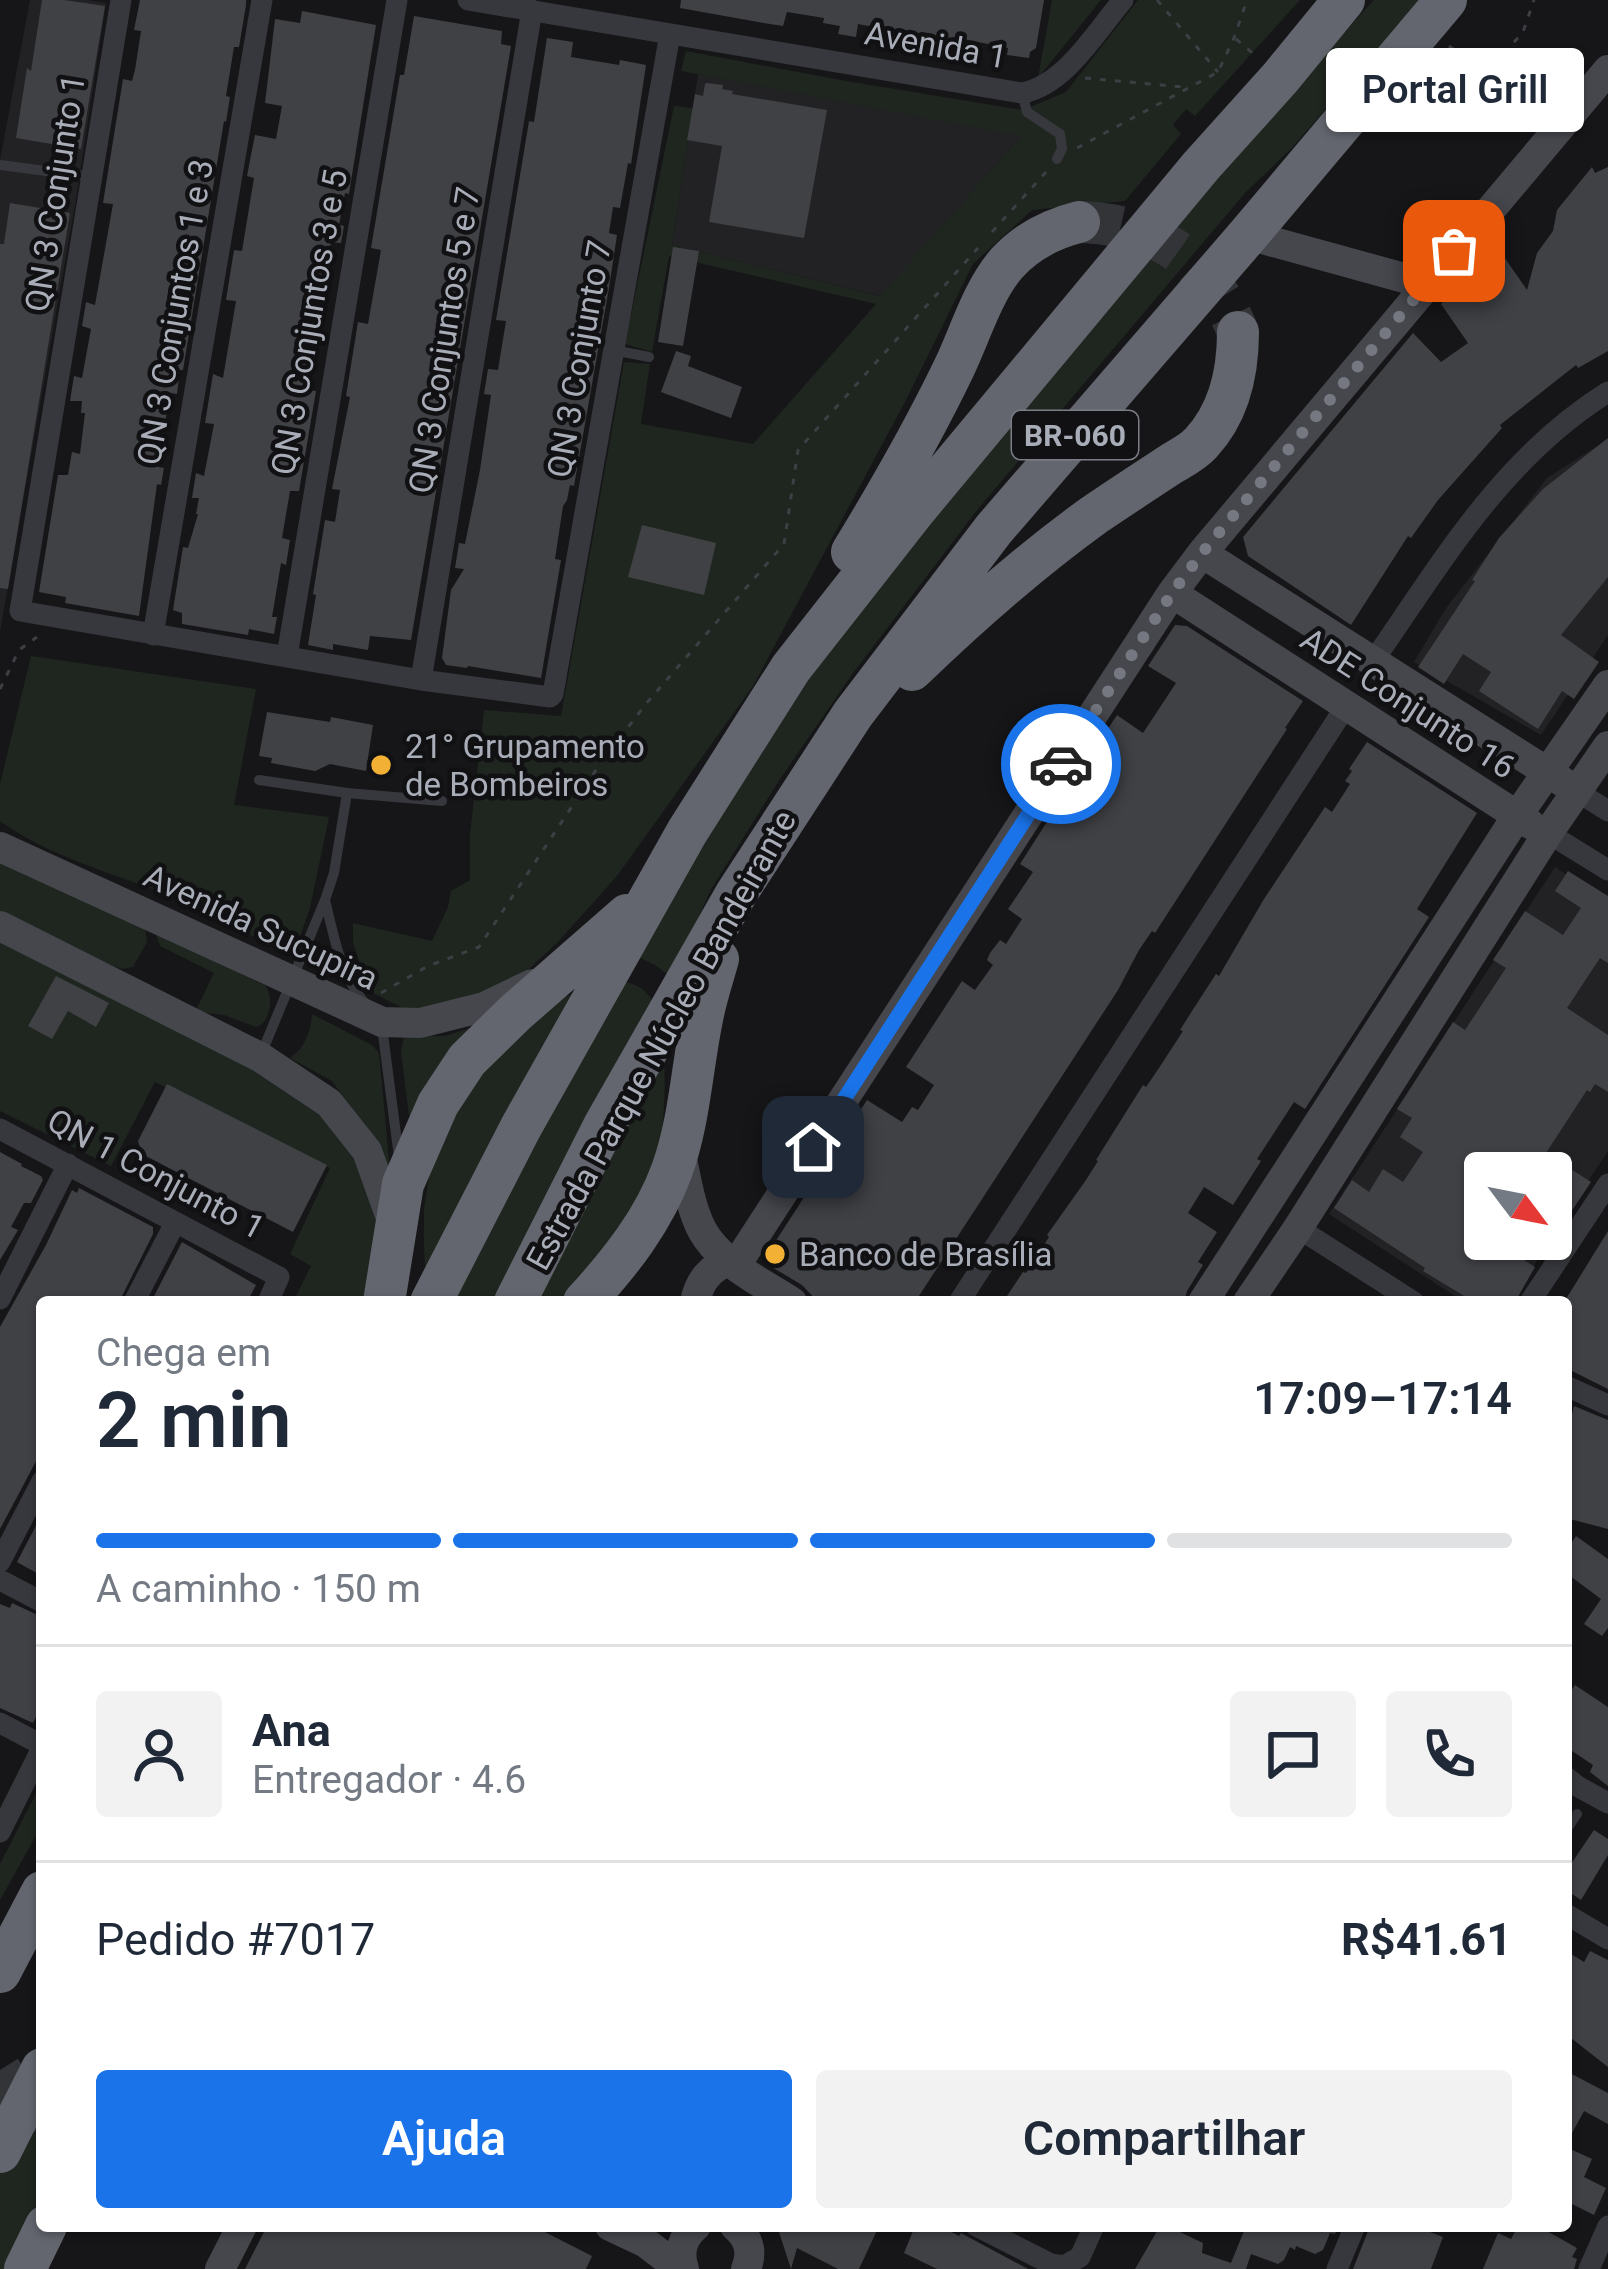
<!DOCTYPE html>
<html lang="pt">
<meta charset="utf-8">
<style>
:root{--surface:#fff;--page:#f2f2f3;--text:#1f2937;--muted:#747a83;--line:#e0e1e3;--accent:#1a73e8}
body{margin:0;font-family:Roboto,sans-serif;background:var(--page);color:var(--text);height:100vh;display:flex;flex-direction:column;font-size:45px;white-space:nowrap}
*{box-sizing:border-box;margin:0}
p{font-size:39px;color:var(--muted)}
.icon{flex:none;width:66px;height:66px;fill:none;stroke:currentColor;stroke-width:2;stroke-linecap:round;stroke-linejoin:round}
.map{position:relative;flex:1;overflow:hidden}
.side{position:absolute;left:36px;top:1296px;width:1536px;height:936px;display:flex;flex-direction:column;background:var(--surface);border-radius:12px;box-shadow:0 3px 9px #0004}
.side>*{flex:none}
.needle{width:78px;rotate:122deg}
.controls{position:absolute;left:1464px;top:1152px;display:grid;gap:24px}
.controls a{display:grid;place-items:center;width:108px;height:108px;border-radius:12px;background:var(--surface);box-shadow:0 3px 9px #0004;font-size:60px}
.pin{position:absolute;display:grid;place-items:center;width:102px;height:102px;color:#fff;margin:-51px;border-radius:24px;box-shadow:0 6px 18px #0006}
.courier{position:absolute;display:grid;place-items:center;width:120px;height:120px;margin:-60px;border:9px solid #1a73e8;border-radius:50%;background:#fff;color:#222;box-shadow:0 3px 15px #0007}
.bubble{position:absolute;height:84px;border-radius:12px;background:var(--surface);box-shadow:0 3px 9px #0004;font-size:39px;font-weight:600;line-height:84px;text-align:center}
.headline em{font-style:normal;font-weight:600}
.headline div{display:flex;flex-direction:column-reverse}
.headline{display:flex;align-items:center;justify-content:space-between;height:204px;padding:0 60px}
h1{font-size:78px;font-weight:600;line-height:90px}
.bar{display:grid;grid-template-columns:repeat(4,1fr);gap:18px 12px;align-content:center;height:144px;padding:0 60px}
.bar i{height:15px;border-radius:9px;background:var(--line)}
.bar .active{background:var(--accent)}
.bar p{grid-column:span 4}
.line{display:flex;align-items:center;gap:30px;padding:0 60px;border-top:3px solid var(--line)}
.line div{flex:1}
.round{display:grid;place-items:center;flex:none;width:126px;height:126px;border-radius:12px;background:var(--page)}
.button{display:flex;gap:24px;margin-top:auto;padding:24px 60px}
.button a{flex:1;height:138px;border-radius:12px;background:var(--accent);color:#fff;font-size:48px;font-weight:600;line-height:138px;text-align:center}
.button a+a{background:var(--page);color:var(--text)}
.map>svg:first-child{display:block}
.built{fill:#222225}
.green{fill:#1e261f}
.building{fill:#404145}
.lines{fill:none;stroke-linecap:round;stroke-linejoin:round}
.highway-tunnel{stroke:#333438;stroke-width:42;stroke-dasharray:42 21;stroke-linecap:butt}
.path{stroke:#3d3f44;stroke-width:3;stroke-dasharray:6 9;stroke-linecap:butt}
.lane{stroke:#37383d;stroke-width:10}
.street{stroke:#37383d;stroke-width:21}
.secondary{stroke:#45474d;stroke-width:30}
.highway{stroke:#63666e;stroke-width:42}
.done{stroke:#757880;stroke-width:12;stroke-dasharray:0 21.6}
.route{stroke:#1a73e8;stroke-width:15}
.poi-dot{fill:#f2b134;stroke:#111113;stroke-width:4.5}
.labels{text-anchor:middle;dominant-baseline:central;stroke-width:9;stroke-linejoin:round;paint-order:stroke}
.shield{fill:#111113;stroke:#7b7e86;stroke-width:3}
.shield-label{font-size:30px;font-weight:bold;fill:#a8adb8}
.street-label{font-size:33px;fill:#a8adb8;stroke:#111113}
.poi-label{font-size:33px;fill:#a8adb8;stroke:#111113;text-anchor:start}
</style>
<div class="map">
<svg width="1608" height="2269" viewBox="0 0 1608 2269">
<rect width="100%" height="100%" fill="#161618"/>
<path class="built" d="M30 0H87L106 3 75 205 0 632V160Z
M698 74 1022 135 881 296 672 245Z
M1608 439V635L1541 735 1414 662 1446 608 1547 478Z
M1555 867 1608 901V1151L1551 1238V1173H1485V1239H1551L1510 1302H1464L1329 1214Z"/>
<path class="green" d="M1052 0H1101L1038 78Z
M1138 0H1300L1195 116 1186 109 1173 125 1181 134 1125 201 1032 210 973 264 907 398 753 686 617 876 558 942 529 969 508 984 447 1011 410 1012 375 994 365 981 353 942V923L432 941 448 907 451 891 470 880V834L484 710 561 716 624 362 650 364 641 424 753 444 876 304 669 256 652 352 625 344 674 106 693 108 672 245 880 296 1021 136 681 71 686 51 846 81 1023 110 1066 92Z
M1374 0H1421L1290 150 1245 193 978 509 853 673 778 782 710 891 673 979 655 965 636 956 669 890 807 676 894 558 1277 105Z
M31 656 256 689 234 805 329 817 310 908 299 939C292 942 289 945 282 944 254 942 221 919 196 907 132 877 58 863 0 821V784Z
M0 859 145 929 147 942 133 967 122 969 106 963 0 918Z
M155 932 266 986C273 998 271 1014 262 1024L256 1027 224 1015 195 1012 214 973 160 946Z
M0 938 306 1094 360 1162 376 1212 377 1302H293L311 1266 290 1254 330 1168 155 1082 111 1166 0 1111Z
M613 980C629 982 643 985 652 1000 672 1036 667 1156 647 1191 636 1211 577 1290 560 1299 546 1306 454 1302 431 1302L426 1284 424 1248V1209L432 1157 474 1074 559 999Z
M312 1014 372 1045 379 1053 391 1181 382 1150 332 1081 290 1058C305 1048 311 1031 312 1014Z
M471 1028 428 1084 409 1117 401 1051 404 1036H444Z
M42 1782V1825L0 1900V1864Z
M42 2111V2194L4 2269H0V2174L27 2140Z"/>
<path class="building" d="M42 0H64L105 6 81 149 16 138 27 68 31 71Z
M140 0H246V5L239 47H234L226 96 230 97 226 122 224 121 183 370H180L177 394 171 393 166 417 158 467 164 468 161 485 157 484 139 616 65 603 66 597 39 592 58 475H68L72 452 80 454 85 413H81L82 401H70L74 376 82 378 91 329 82 326 86 302 95 305 113 204 103 203 123 79 132 81 135 70 141 31 134 30Z
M681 0H1044L1036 48 1030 52 1029 58 1007 55 1008 48 958 38V40L933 36 931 50 890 43 900 28 889 30 858 24 856 37 838 34 840 26 823 23 824 18 787 12 783 26 758 22 680 8Z
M302 11 376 25 349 194 345 193 339 225 344 226 341 243 331 242 326 266 309 390 316 391 299 491H290L282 538 290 540 286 565 281 563 272 617H277L274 634 249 629 248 635 182 624V613L173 610 183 547 188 548 198 514H196L199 498H192L196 473 204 476 214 424 205 423 213 374 223 378 236 301 226 300 234 250 242 251 254 178 247 176 250 160 255 135 276 139 282 106 265 103 275 19 300 23Z
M414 16 502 31 501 44 511 46 411 640 370 636 368 650 333 644V650L308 645 316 595 313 594 325 520 335 522 340 490 332 489 350 397 346 396 358 322 368 324 381 250 371 248 396 99 400 75H404Z
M547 38 573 42 571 57 619 65 620 60 646 65 631 164 628 163 620 208 613 207 609 233 617 235 609 288 574 486 570 485 567 500 563 506 555 559 561 560 541 678 468 666 467 668 446 665 442 658 451 590 464 569 455 568 459 543 465 544 480 470 491 395 484 394 488 369 498 370 506 321 496 320 529 121 534 122Z
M707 83 723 85 722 89 733 91 732 94 827 110 804 238 709 222 722 146 687 140 695 94 703 96 705 84Z
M1592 167 1595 173 1608 167V351L1578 368 1576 365 1500 425 1502 428 1438 500 1411 538 1408 536 1351 625 1248 556 1243 537 1413 333 1441 362 1468 343 1441 304 1462 281 1502 254 1527 290 1537 253 1553 231 1557 210Z
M10 203 70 213 8 589 0 588V244H4Z
M673 247 699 251 683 346 658 342Z
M676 351 691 356 688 366 742 387 731 418 661 392Z
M1608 438V577L1561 635 1599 662 1574 699 1562 691 1538 729 1479 691 1491 672 1463 654 1444 684 1418 667 1475 581 1472 580 1499 538 1543 489Z
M642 525 716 543 704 595 628 577Z
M1175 625 1187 626 1303 701 1285 728 1287 729 1155 933 1152 931 1139 950 1118 990 915 1302H818L802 1285 770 1266 774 1261 766 1256 867 1100 902 1122 912 1107 918 1110 934 1085 906 1067 962 981 975 990 993 965 987 960 990 953 1000 940 1006 944 1022 919 1008 909 1033 872 1020 864 1059 803 1066 799 1067 790 1076 784V777L1117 715 1143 733 1176 683 1148 666Z
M267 712 330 722 331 717 373 725 366 771 330 764 315 771 271 763 272 758 259 756Z
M1367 742 1477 813 1417 909 1429 917 1305 1109 1294 1102 1257 1159 1261 1161 1233 1205 1204 1187 1188 1213 1217 1232 1198 1262 1203 1265 1187 1291 1184 1302H1003L1023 1272 1026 1273 1049 1237 1047 1235 1086 1180 1098 1161 1096 1160 1143 1085 1146 1087 1159 1068 1183 1031 1180 1030 1192 1011 1216 974 1219 976 1264 899 1325 807 1332 812 1350 784 1345 781 1352 771 1349 769Z
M1568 871 1608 896V963L1600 958 1567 1008 1608 1035V1092L1595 1084 1590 1092 1587 1090 1546 1153 1591 1182 1567 1218 1551 1208V1173H1485V1239H1503L1500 1245 1535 1267 1515 1302H1474L1423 1271 1425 1268 1334 1208 1352 1180 1369 1192 1383 1169 1403 1182 1423 1152 1400 1137 1412 1118 1397 1109 1453 1022 1465 1030 1506 968 1493 960 1525 911 1563 935 1581 908 1555 891Z
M56 976 109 1003 96 1027 68 1011 52 1039 28 1026Z
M167 1084 327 1165 293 1232 138 1152 140 1147 138 1141Z
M0 1152 22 1164 21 1166 41 1176 43 1180 31 1203H24L11 1227 18 1230 0 1260Z
M79 1188 153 1227V1234L119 1302H42V1450L0 1529V1327L46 1245 72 1190 77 1193Z
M1608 1231V1389L1566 1368V1299Z
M182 1242 256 1285 247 1302H151Z
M1574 1406 1608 1420V1529L1566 1518V1440Z
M42 1514V1576L17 1562Z
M1576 1536 1608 1559V1628L1602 1636 1584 1624 1601 1599 1566 1573V1551Z
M12 1603 42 1617V1705L33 1723 0 1708V1604L10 1608Z
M1575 1685 1608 1707V1786L1590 1772 1593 1765 1566 1747V1698Z
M1594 1830 1608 1839V1855L1581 1900 1566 1890V1862L1573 1861Z
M1566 1951 1584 1962 1590 1951 1608 1960V2067L1566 2034Z
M1566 2071 1608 2093V2124L1584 2111 1566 2144Z
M1566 2147 1592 2159 1584 2177 1606 2188 1594 2215 1566 2201Z
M267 2226H533L592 2256 586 2269H245Z
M777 2226H879L859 2269H838L797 2248 791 2269Z
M915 2226H940L959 2236 961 2233 1028 2269H937L904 2253Z
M1160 2226H1183L1180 2232 1203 2243 1202 2253 1231 2263 1246 2226 1307 2228 1308 2226H1339L1335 2234 1330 2233 1323 2250 1315 2254 1296 2246 1295 2250 1290 2247 1284 2260 1278 2264 1251 2254 1246 2269H1135Z
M1370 2226H1432L1430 2232 1443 2237 1431 2269H1353Z
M1518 2226H1538L1577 2248 1572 2257 1577 2259 1574 2269H1483L1498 2233 1511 2239Z"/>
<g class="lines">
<path class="highway-tunnel" d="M1079 222C1156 224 1209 260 1238 332
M0 2070 22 2105 42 2124"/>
<path class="path" d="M1157 0 1218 72
M1236 39 1256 56
M1449 46 1485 75 1523 32 1534 0
M1085 78 1183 87
M1077 148 1218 72 1234 38 1247 0
M992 232 1046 172
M0 689 19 650 37 637
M381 993 428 966 479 947 598 767 645 705 784 544 798 450 978 248"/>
<path class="lane" d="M1022 93 1027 112 1060 134 1062 149 1057 159
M0 165 92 177
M613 350 649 357
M259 780 347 793 334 873 325 900 260 1057
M347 793 442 801
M325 900C334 936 340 974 364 1002
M382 1027 399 1157
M1566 1830 1577 1814"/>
<path class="street" d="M121 0 20 611 421 680 550 697 553 694C592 474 630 254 670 34
M468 0 1022 93C1065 85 1096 32 1123 0
M153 635 262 0
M287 656 397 0
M1372 663C1442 562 1502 458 1608 392
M421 680 532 10
M1578 792 1608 811
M1548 833 1608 870
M0 1129 279 1277 268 1302
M1298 1228 1414 1302
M0 1299 68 1164
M134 1302 175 1223
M959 1302 1346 706
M1530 1302 1608 1184
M1566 1386 1608 1405
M0 1562 42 1481
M0 1580 42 1602
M0 1723 42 1745
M1566 1777 1577 1786 1608 1803
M0 1832 42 1748
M1566 1914 1608 1939
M976 2226 1051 2264 1064 2266 1080 2257 1094 2226
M1337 2269 1355 2226
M1589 2269 1608 2226"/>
<path class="secondary" d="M1248 235 1426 284
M1202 553 1563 782
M1172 593 1530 824
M0 847 382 1022 420 1023 484 1007 532 984
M0 926 260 1057 329 1103 367 1151 392 1221
M679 1146C686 1174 689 1205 702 1230 720 1263 761 1282 792 1302
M736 1265 1172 593 1202 553 1608 70
M695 1302C699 1282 710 1267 730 1261
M1203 1302 1517 816 1608 685
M1248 1302 1298 1228 1548 833 1608 746
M610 2226 646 2243 680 2269
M735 2226C749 2238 753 2252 746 2269
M220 2269 242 2226
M684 2269C678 2252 682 2237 696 2226"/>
<path class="highway" d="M852 552C888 493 922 434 952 372 970 336 981 293 1007 263 1027 241 1051 229 1079 222
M912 670C969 615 1029 562 1094 515 1119 498 1145 481 1171 464 1181 458 1193 452 1201 443 1229 413 1238 372 1238 332
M384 1302 403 1184 438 1104 467 1060 515 1013 627 915
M431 1302 521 1127 687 832 791 668 915 510 1201 166 1281 77 1344 0
M515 1302 604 1126 736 894 853 714 994 529 1248 235 1446 0
M584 1302C620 1263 654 1220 672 1170 690 1120 692 1065 703 1014 707 995 713 977 718 959
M0 1972 42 1892
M0 2152 42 2069
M25 2269 46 2226"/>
</g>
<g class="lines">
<path class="done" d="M1061 764 1172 593 1202 553 1454 251"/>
<path class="route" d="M813 1147 1061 764"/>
</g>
<g class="poi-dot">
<circle cx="381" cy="765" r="12"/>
<circle cx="775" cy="1254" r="12"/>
</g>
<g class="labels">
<rect class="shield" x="1012" y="411" width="126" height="48" rx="9"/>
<g class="shield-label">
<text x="1075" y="435">BR-060</text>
</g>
<g class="street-label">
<text transform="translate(936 45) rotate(10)">Avenida 1</text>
<text transform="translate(55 193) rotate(-81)">QN 3 Conjunto 1</text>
<text transform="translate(175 312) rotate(-80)">QN 3 Conjuntos 1 e 3</text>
<text transform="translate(309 322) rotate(-80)">QN 3 Conjuntos 3 e 5</text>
<text transform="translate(444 340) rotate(-81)">QN 3 Conjuntos 5 e 7</text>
<text transform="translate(579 359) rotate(-80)">QN 3 Conjunto 7</text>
<text transform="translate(1408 703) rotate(33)">ADE Conjunto 16</text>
<text transform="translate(261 927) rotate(25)">Avenida Sucupira</text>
<text transform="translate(661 1040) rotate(-61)">Estrada Parque Núcleo Bandeirante</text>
<text transform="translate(156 1174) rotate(28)">QN 1 Conjunto 1</text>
</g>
<g class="poi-label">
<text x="405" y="746">21° Grupamento<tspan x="405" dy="38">de Bombeiros</tspan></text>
<text x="799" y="1254">Banco de Brasília</text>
</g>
</g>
</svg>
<div class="controls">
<a><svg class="needle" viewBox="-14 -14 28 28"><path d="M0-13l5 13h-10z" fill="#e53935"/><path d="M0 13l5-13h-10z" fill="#747a83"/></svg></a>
</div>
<div class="pin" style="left:1454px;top:251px;background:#ea580c"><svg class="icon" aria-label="bag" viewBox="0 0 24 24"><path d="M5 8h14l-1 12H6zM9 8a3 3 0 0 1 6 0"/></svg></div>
<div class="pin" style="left:813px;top:1147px;background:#1f2937"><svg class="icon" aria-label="home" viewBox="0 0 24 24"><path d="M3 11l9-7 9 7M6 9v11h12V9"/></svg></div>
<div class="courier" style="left:1061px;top:764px"><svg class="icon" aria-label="car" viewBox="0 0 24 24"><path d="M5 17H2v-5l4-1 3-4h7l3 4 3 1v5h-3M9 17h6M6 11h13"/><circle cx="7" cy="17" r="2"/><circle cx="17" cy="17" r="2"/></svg></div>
<div class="bubble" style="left:1326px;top:48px;width:258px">Portal Grill</div>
<section class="side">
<div class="headline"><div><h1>2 min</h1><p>Chega em</p></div><em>17:09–17:14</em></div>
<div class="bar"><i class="active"></i><i class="active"></i><i class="active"></i><i></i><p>A caminho · 150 m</p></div>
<div class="line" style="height:216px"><a class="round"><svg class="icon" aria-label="person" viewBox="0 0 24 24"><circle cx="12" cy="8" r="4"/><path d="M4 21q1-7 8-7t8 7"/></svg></a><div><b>Ana</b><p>Entregador · 4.6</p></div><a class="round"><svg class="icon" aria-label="chat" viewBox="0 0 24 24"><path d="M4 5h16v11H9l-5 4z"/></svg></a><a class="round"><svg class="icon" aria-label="phone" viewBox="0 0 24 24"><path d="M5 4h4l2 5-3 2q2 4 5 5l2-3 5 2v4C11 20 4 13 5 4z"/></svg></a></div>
<div class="line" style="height:156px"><div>Pedido #7017</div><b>R$41.61</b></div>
<div class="button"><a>Ajuda</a><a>Compartilhar</a></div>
</section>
</div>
